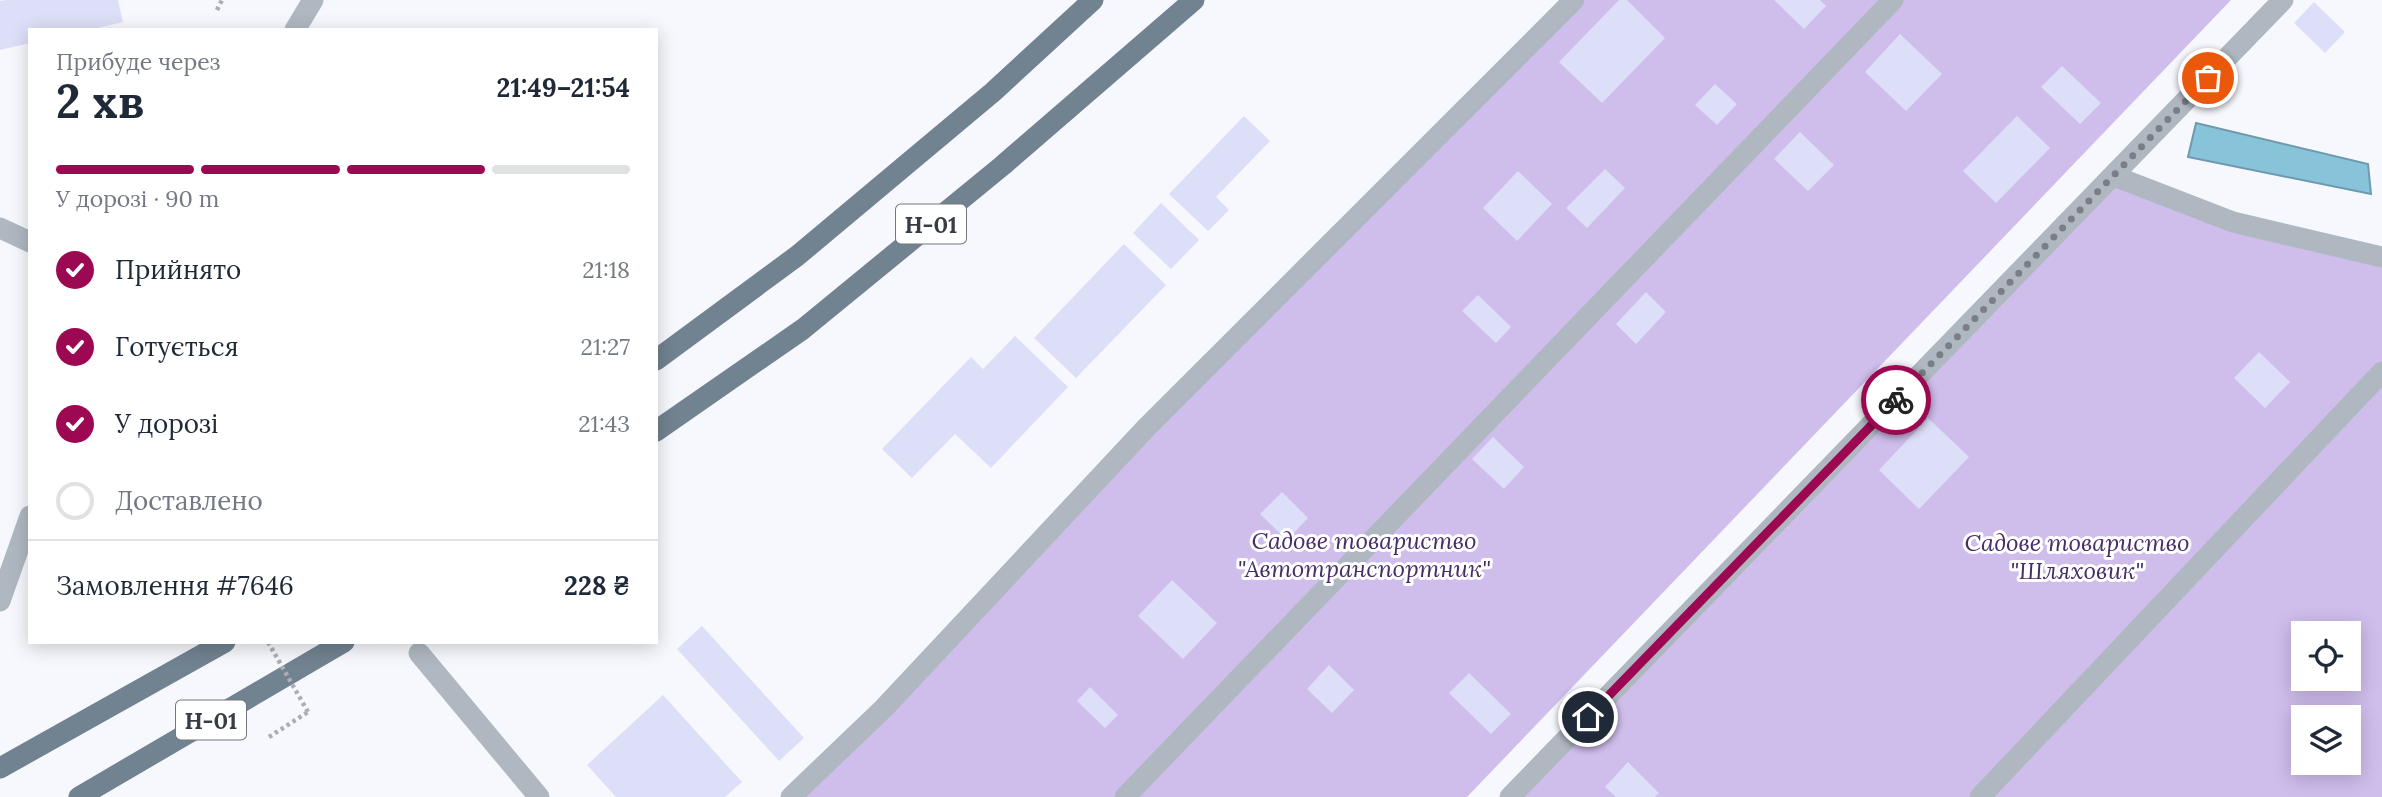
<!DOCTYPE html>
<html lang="uk">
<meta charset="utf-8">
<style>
:root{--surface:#fff;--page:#f6f6f7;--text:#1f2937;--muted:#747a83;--line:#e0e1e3;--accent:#9d0852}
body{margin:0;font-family:Lora,serif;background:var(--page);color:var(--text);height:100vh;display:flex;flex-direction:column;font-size:26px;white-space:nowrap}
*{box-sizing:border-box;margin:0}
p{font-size:23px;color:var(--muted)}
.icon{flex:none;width:38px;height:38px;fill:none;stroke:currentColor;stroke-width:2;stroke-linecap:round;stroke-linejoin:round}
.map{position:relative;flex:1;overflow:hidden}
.sheet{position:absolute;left:28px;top:28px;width:630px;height:616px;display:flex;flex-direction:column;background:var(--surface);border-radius:0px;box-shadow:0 4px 18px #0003}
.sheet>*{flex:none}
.tools{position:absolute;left:2291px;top:621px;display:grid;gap:14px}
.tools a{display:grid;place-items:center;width:70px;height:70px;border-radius:0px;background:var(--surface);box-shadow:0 4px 18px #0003;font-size:35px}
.pin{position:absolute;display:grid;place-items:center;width:60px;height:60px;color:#fff;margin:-30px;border:4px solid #fff;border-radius:50%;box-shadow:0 2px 7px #0007}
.courier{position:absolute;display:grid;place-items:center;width:70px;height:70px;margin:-35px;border:5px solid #9d0852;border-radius:50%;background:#fff;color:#222;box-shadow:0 2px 9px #0007}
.head em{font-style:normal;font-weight:700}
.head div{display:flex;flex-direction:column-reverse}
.head{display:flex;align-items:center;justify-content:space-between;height:119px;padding:0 28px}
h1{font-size:46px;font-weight:700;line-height:52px}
.bar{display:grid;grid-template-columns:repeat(4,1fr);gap:10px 7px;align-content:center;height:84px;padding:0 28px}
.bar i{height:9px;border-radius:5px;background:var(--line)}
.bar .current{background:var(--accent)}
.bar p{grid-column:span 4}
.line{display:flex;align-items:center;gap:18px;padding:0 28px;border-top:2px solid var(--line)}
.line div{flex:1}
ol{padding:0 28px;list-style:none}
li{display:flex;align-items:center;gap:21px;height:77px}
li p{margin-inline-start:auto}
li .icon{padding:7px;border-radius:50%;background:var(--accent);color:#fff;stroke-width:4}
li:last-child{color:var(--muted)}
li i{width:38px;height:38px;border:4px solid var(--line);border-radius:50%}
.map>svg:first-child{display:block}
.green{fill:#cfbdec;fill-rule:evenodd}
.water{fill:#87c3d9;stroke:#6f9aad;stroke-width:2}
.building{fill:#dddff8}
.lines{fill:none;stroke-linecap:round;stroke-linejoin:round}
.path{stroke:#abaeb5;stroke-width:4.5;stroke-dasharray:3.5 3.5;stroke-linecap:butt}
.minor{stroke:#afb8c0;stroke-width:21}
.major{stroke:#718290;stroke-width:21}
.path-bridge{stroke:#abaeb5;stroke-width:4.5;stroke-dasharray:3.5 3.5;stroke-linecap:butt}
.done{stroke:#7a7e85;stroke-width:7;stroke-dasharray:0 12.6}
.route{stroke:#9d0852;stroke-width:9}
.labels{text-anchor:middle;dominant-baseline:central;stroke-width:6;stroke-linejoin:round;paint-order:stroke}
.shield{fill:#fff;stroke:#73767d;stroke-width:2}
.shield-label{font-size:23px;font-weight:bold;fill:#373c45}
.park-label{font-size:24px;font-style:italic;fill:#472e68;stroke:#fff}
</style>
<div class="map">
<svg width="2382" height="797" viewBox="0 0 2382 797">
<rect width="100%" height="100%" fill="#f6f8fd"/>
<path class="green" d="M1567 0H2231L1467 797H791Z
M2114 176 2382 257V797H1510ZM2303 634H2348V679H2303ZM2303 718H2348V763H2303Z"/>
<path class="water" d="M2196 123 2368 164 2371 194 2188 157Z"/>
<path class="building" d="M6 0H118L123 22 89 30H30V43L0 50V1Z
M1619 0H1627L1665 38 1602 103 1559 62Z
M1774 0H1820L1826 6 1804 29Z
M2314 2 2345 32 2325 53 2294 23Z
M1900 34 1942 74 1906 111 1865 72Z
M2062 66 2101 103 2080 124 2041 87Z
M1715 84 1737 104 1717 125 1695 105Z
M1244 116 1270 141 1216 197 1229 210 1208 231 1169 194Z
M2017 116 2050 148 1996 203 1963 171Z
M1800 132 1834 165 1808 191 1774 159Z
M1605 169 1625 188 1587 228 1566 208Z
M1518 171 1552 204 1517 241 1483 208Z
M1161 203 1199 240 1171 269 1133 233Z
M1124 244 1166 285 1076 378 1034 338Z
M1646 292 1666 312 1636 344 1616 324Z
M1478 295 1511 327 1496 343 1462 311Z
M1015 336 1068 387 991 468 955 434 912 478 882 449 971 357 983 369Z
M2259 352 2290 382 2265 408 2234 378Z
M1928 418 1969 457 1919 509 1879 470Z
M1493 437 1524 467 1504 489 1472 459Z
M1282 492 1308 518 1287 540 1260 514Z
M1172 580 1217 623 1183 659 1138 616Z
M702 626 804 738 779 761 677 649Z
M1329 665 1354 690 1332 713 1307 689Z
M1469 673 1511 714 1491 734 1449 693Z
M1090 687 1118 715 1105 728 1077 701Z
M663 695 742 782 725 797H616L587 765Z
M1628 762 1659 793 1655 797H1616L1605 787Z"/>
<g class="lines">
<path class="path" d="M217 10 222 0
M269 737 308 712"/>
<path class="minor" d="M295 30 313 0
M2114 176 2233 222 2382 257
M0 228 30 242
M0 601 30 516
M419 653 539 797
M791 797 884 708 1145 429 1574 0
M1125 797 1893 0
M1510 797 2283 0
M1980 797 2382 372"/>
<path class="major" d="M656 360 797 256 993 92 1093 0
M656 431 803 329 1002 166 1194 0
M0 768 225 642
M79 797 344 642"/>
<path class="path-bridge" d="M268 642 308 712"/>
</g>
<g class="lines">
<path class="done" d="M1896 400 2208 78"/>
<path class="route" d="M1588 717 1896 400"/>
</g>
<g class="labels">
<g class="shield">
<rect x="896" y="204.5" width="70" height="39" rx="5"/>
<rect x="176" y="700.5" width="70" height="39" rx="5"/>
</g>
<g class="shield-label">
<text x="931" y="224">Н-01</text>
<text x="211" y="720">Н-01</text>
</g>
<g class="park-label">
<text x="1364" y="540">Садове товариство<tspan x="1364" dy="28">"Автотранспортник"</tspan></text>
<text x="2077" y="542">Садове товариство<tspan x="2077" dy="28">"Шляховик"</tspan></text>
</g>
</g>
</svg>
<div class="tools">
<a><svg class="icon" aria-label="locate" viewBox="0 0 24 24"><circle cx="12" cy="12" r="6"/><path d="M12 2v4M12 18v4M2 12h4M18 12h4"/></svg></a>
<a><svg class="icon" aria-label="layers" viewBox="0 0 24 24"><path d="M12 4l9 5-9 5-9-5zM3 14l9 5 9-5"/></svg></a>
</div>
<div class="pin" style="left:2208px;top:78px;background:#ea580c"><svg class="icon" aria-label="bag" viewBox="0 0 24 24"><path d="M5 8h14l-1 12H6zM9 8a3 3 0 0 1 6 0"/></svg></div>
<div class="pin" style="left:1588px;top:717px;background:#1f2937"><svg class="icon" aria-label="home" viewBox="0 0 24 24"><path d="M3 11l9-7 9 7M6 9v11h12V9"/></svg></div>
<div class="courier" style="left:1896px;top:400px"><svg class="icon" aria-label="bike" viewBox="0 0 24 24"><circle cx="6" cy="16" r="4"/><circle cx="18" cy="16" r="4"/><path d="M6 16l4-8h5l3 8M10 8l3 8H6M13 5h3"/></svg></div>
<section class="sheet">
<div class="head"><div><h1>2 хв</h1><p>Прибуде через</p></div><em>21:49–21:54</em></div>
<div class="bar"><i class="current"></i><i class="current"></i><i class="current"></i><i></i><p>У дорозі · 90 m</p></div>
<ol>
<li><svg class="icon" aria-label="check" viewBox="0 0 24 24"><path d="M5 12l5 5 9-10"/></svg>Прийнято<p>21:18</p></li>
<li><svg class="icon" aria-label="check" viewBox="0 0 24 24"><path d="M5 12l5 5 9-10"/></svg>Готується<p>21:27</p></li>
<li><svg class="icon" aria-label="check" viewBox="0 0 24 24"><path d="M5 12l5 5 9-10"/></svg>У дорозі<p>21:43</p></li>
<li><i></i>Доставлено</li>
</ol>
<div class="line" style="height:91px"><div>Замовлення #7646</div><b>228 ₴</b></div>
</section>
</div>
